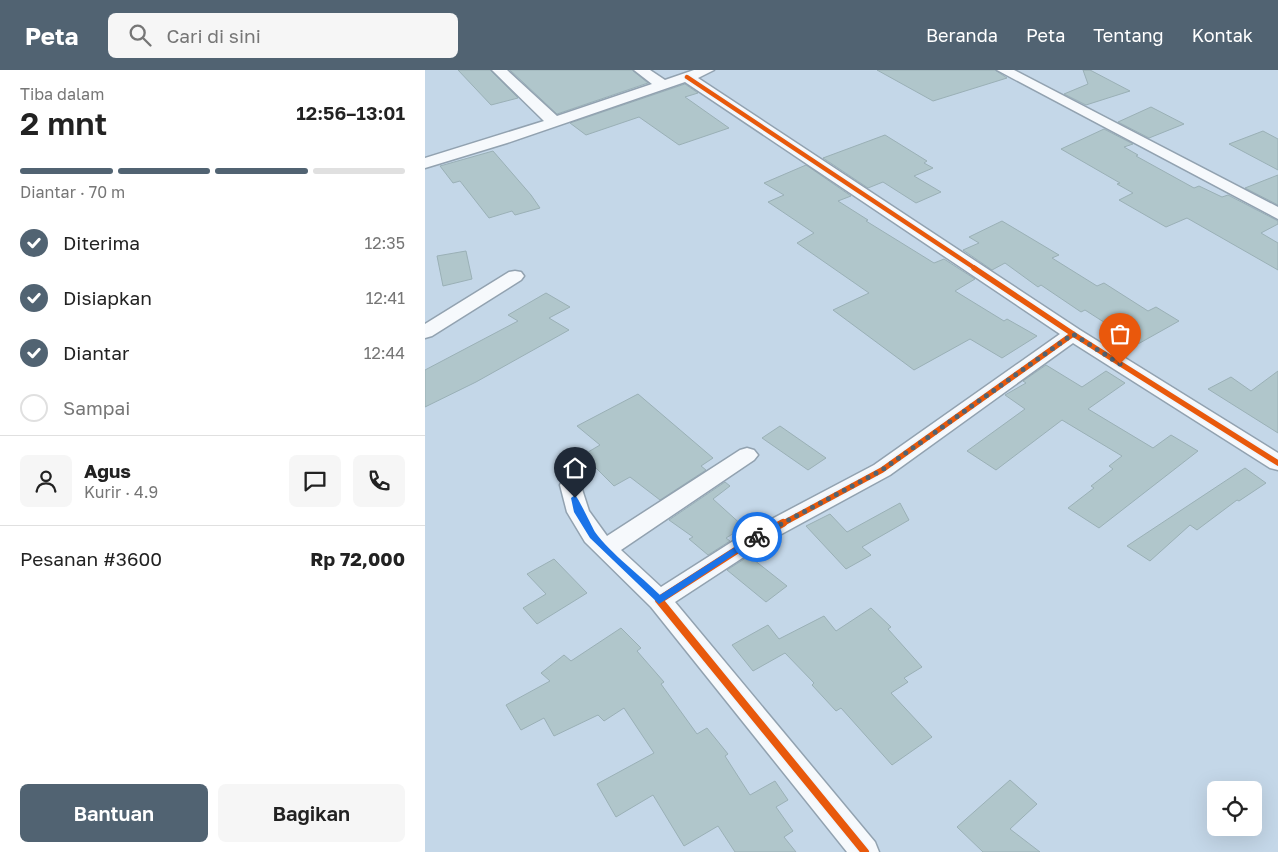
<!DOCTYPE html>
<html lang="id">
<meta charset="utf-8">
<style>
:root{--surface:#fff;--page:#f6f6f6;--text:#222;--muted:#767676;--line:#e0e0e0;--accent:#516372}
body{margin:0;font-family:"Golos Text",sans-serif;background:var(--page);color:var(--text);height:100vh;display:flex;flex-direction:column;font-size:19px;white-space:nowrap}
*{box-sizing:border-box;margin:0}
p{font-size:16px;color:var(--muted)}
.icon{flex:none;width:28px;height:28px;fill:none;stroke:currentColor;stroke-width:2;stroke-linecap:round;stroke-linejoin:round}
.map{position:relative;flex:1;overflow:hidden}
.details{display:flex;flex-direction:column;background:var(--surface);width:425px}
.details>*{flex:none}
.fabs{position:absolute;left:782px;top:711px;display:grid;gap:10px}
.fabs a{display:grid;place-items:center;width:55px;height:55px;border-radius:8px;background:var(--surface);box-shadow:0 5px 20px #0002;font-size:25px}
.pin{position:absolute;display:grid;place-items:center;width:42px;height:42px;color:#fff;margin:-51px -21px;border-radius:50% 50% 50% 0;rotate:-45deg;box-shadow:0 0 5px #0007}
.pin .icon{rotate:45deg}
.courier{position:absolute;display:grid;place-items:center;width:50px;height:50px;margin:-25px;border:4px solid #1a73e8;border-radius:50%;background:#fff;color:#222;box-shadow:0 1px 6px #0007}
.summary em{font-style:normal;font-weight:600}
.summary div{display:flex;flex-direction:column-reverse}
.summary{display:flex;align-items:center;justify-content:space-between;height:85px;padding:0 20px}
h1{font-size:32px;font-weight:600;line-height:38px}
.bar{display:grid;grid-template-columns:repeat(4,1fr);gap:8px 5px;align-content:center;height:60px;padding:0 20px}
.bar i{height:6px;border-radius:4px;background:var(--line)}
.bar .current{background:var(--accent)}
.bar p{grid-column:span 4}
.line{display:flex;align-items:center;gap:12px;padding:0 20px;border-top:1px solid var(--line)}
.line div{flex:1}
.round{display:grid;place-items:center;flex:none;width:52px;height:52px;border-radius:8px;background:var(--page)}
ol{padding:0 20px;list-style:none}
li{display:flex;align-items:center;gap:15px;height:55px}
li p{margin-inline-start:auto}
li .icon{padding:5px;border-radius:50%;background:var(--accent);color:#fff;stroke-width:4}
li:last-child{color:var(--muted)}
li i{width:28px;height:28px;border:2px solid var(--line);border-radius:50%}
.cta{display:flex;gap:10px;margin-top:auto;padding:10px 20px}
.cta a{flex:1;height:58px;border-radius:8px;background:var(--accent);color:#fff;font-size:20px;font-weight:600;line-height:58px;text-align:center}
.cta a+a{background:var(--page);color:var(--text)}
header{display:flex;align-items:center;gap:30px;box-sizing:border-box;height:70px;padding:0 25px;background:var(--accent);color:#fff}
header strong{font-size:24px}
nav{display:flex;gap:28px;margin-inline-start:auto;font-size:18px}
.search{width:350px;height:45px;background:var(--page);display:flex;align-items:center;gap:12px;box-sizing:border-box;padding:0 18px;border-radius:8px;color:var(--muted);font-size:19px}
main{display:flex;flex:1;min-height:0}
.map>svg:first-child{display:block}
.building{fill:#b0c6cb;stroke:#9ab0b6}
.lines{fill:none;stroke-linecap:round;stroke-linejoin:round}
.street-casing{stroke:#92a2b0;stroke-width:3}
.street{fill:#f6f9fc;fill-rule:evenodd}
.cycleway-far2-casing{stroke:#edf6fe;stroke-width:7}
.cycleway-far1-casing{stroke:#edf6fe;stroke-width:9}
.cycleway-casing{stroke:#edf6fe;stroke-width:11}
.cycleway-far2{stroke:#e8590c;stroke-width:4.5}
.cycleway-far1{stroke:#e8590c;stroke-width:5.5}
.cycleway{stroke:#e8590c;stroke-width:8}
.route{fill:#1a73e8}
.done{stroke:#516372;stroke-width:5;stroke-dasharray:0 9}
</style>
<header>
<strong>Peta</strong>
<div class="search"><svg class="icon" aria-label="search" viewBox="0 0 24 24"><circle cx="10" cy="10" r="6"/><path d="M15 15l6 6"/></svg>Cari di sini</div>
<nav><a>Beranda</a><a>Peta</a><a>Tentang</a><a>Kontak</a></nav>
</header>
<main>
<section class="details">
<div class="summary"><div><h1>2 mnt</h1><p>Tiba dalam</p></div><em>12:56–13:01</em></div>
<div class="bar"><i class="current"></i><i class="current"></i><i class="current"></i><i></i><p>Diantar · 70 m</p></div>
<ol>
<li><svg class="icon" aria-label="check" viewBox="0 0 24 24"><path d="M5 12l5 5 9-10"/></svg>Diterima<p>12:35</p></li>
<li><svg class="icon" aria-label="check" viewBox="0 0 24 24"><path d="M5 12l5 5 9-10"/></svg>Disiapkan<p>12:41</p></li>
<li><svg class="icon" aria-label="check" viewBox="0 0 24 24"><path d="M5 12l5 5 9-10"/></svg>Diantar<p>12:44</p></li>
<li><i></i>Sampai</li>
</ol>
<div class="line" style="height:90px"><a class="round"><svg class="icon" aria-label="person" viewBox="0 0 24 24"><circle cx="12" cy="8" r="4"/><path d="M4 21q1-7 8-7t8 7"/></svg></a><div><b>Agus</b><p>Kurir · 4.9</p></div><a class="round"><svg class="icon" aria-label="chat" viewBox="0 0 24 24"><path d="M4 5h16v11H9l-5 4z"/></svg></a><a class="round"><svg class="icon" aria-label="phone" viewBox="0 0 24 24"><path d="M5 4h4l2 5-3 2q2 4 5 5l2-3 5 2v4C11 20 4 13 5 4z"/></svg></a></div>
<div class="line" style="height:65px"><div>Pesanan #3600</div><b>Rp 72,000</b></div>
<div class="cta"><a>Bantuan</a><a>Bagikan</a></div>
</section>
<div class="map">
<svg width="853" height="782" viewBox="0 0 853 782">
<rect width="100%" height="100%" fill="#c4d7e8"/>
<path class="building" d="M33 0H65L93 28 66 35Z
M85 0H207L223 13 132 44Z
M452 0H570L582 8 508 31Z
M658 0H665L705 21 661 35 639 24 663 14Z
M260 14 273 23 260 27 304 58 254 75 214 47 161 65 145 53Z
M726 37 759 54 724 68 693 52Z
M679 59 708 74 699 77 713 85 711 86 769 118 774 116 797 127 803 125 853 151V154L836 163 853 173V200L762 148 741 157 694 130 708 123 692 114 695 113 636 79Z
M838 61 853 69V100L804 74Z
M460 65 502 91 499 93 508 98 489 106 516 122 491 133 458 112 443 118 398 88Z
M68 81 106 125 115 138 90 145 87 141 64 148 35 111 28 113 15 96Z
M381 95 426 126 413 131 443 150 441 151 509 193 519 189 550 209 530 221 579 251 582 249 612 266 577 288 545 269 489 300 408 240 444 223 372 173 389 163 343 132 359 125 339 113Z
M853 105V135L820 118Z
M577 151 634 185 627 188 672 216 679 213 723 241 731 237 754 251 713 274 660 240 656 242 616 215 613 217 580 193 567 200 538 180 554 173 544 167Z
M41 181 47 209 18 216 12 186Z
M121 223 145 237 124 248 144 260 51 312 0 337V300L93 251 83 245Z
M621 295 657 317 681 301 700 313 663 339 728 378 746 365 773 381 674 458 643 438 669 418 666 416 688 399 684 396 697 386 637 350 571 400 542 381 600 339 580 325 601 313 598 311Z
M853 301V363L783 319 806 307 826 321Z
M213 324 288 388 276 396 281 400 235 430 205 407 189 416 158 385 175 375 152 356Z
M355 356 401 388 383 400 337 368Z
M820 398 841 413 814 431 812 430 772 460 765 455 725 491 702 476Z
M300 412 305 416 288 429 319 457 301 468 305 471 283 485 264 469 268 467 244 450Z
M475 433 484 450 437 477 446 485 421 499 381 456 405 444 422 462Z
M324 486 362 516 341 532 302 500Z
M129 489 162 523 112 554 98 538 121 524 102 504Z
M446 538 466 557 463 559 497 597 479 608 483 612 466 623 507 667 467 695 416 638 411 641 387 615 389 613 360 583 328 601 307 575 343 555 354 569 399 546 411 561Z
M196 558 216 578 212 581 239 612 236 614 272 664 282 658 303 684 300 686 325 725 350 711 363 730 351 737 368 761 359 767 371 782H310L293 756 259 776 228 725 191 747 172 714 229 683 199 638 179 651 173 645 129 666 119 648 96 660 81 635 125 611 116 603 139 585 146 591Z
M585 710 612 734 585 759 615 782H558L532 757Z"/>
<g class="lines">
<g class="street-casing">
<path id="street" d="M67 0H82L132 46 227 14 209 0H225L240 10 269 0H289L273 8 655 260 853 383V400L845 398 648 273 465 405 340 473 250 532 450 772 454 782H422L226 537 160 472 142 442 135 415 138 410 146 407 154 410 164 441 182 466 315 380 322 378 329 380 333 385 329 390 196 480 236 517 324 461 449 395 635 264 260 12 82 73 0 98V88L119 51Z
M572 0H589L853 137V149Z
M90 201 96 202 99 206 96 210 7 266 0 268V254L84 202Z"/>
</g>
<use href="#street" class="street"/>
<g class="cycleway-far2-casing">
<path id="cycleway-far2" d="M262 7 551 199"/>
</g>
<g class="cycleway-far1-casing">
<path id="cycleway-far1" d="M549 198 648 264 853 393
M355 455 457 400 648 264"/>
</g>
<g class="cycleway-casing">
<path id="cycleway" d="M358 453 332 467 234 530 440 782"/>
</g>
<use href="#cycleway-far2" class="cycleway-far2"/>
<use href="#cycleway-far1" class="cycleway-far1"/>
<use href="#cycleway" class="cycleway"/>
</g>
<path class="route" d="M150 425C153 427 166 455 170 462 185 483 216 506 235 525L329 465 332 464 336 467 234 534 165 468 149 442 146 428Z"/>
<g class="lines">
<path class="done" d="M332 467 457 400 648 264 695 294"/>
</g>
</svg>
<div class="fabs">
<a><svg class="icon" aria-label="locate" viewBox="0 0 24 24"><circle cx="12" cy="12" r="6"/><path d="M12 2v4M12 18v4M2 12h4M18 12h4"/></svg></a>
</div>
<div class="pin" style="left:695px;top:294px;background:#ea580c"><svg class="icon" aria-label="bag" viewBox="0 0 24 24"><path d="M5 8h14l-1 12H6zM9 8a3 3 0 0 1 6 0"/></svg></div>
<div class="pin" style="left:150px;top:428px;background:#1f2937"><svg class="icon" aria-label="home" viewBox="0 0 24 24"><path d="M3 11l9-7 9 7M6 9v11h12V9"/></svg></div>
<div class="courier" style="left:332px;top:467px"><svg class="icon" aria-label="bike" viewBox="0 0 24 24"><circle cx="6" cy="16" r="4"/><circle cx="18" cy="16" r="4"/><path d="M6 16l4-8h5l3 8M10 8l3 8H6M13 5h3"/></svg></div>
</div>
</main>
